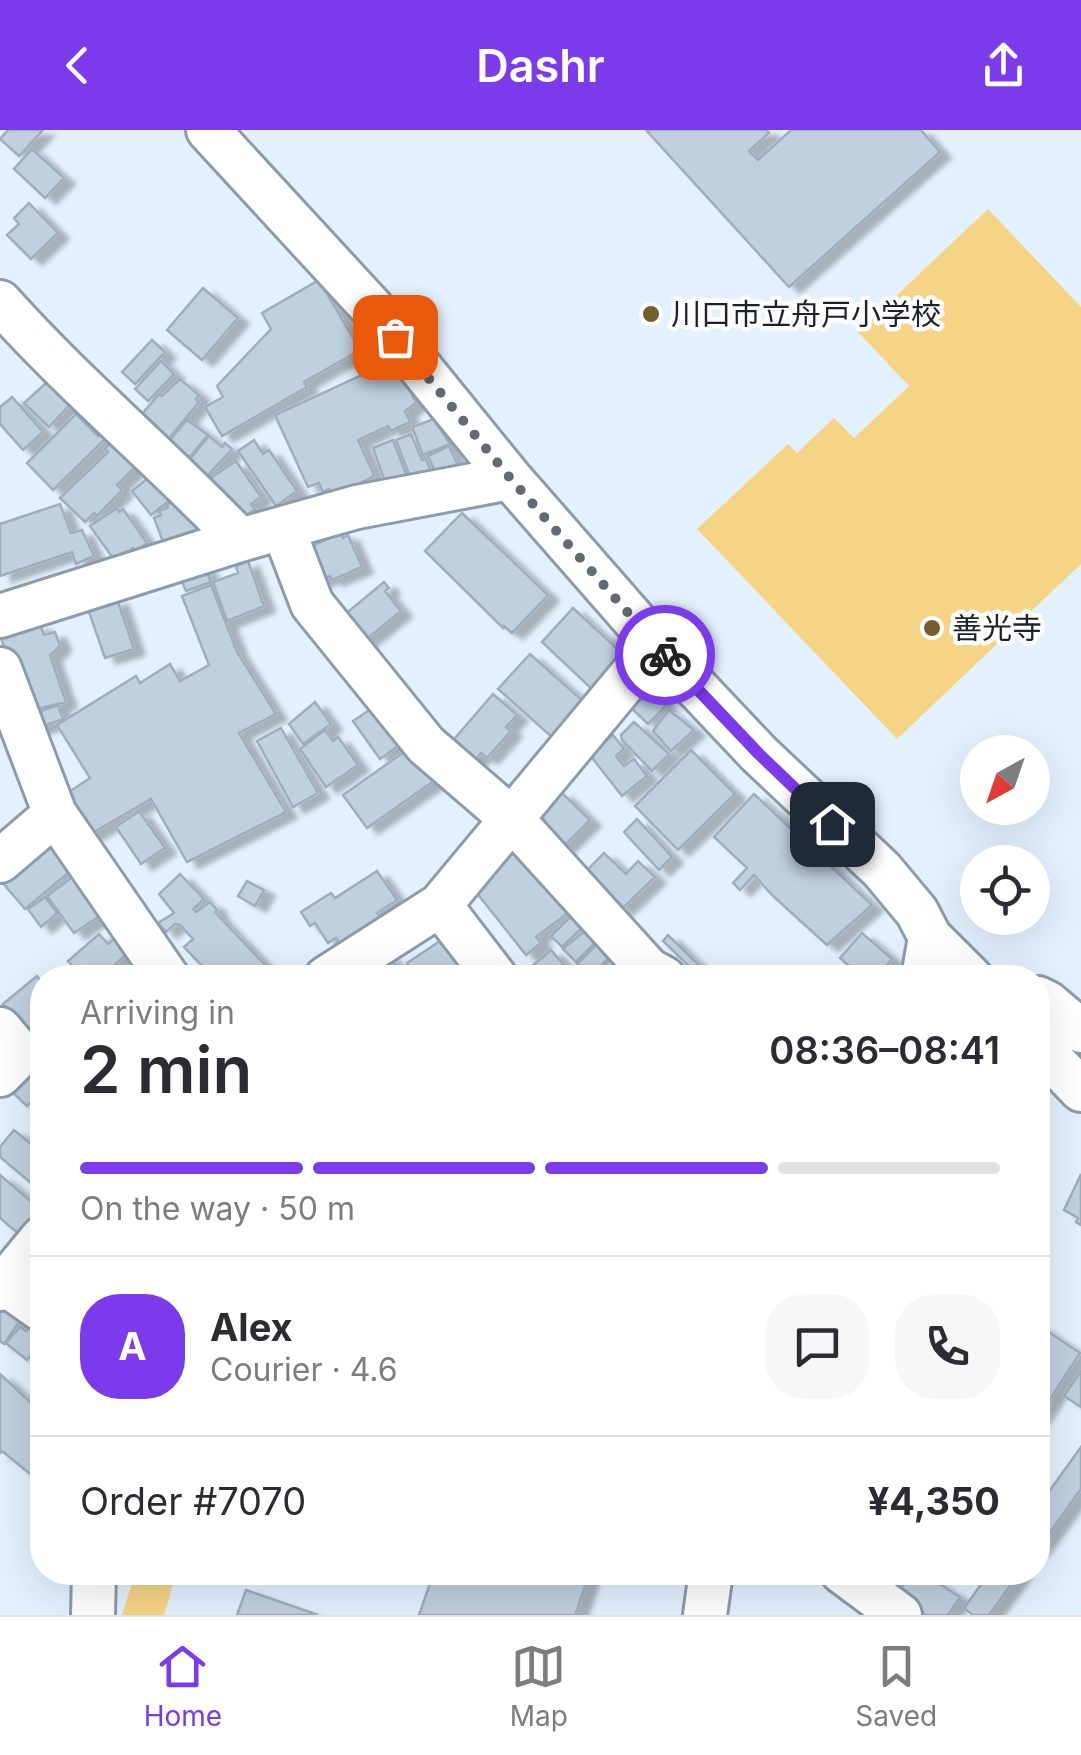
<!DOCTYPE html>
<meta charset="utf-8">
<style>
:root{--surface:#fff;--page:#f7f7f7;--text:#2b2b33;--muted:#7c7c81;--line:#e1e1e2;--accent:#7c3aed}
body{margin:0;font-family:Inter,"Noto Sans JP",sans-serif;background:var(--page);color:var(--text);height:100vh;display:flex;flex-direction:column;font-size:38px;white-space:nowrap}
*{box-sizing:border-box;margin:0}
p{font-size:32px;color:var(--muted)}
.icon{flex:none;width:55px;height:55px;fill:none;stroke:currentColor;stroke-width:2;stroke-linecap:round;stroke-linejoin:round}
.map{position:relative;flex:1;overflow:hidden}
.drawer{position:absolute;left:30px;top:835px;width:1020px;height:620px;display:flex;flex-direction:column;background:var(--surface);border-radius:40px;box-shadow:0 10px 40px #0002}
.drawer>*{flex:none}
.needle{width:65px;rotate:220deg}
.controls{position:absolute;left:960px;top:605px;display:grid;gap:20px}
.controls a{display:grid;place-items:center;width:90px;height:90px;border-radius:50%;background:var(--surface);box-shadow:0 10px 40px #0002;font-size:50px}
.pin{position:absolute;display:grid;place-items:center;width:85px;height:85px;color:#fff;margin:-42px;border-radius:20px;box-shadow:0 5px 15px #0006}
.courier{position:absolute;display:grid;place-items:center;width:100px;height:100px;margin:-50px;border:8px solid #7c3aed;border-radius:50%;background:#fff;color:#222;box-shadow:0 2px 12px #0007}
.headline em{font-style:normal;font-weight:600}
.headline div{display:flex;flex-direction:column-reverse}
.headline{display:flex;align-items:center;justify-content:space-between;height:170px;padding:0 50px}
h1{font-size:65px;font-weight:600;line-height:75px}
.bar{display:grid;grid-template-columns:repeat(4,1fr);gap:15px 10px;align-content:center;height:120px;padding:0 50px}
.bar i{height:12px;border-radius:8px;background:var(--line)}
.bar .current{background:var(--accent)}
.bar p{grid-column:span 4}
.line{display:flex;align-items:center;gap:25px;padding:0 50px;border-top:2px solid var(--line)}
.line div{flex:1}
.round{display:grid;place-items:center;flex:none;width:105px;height:105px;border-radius:40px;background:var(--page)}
header{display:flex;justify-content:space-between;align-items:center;height:130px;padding:0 50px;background:var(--accent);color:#fff;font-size:45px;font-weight:600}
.tabs{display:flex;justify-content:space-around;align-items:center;height:140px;border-top:2px solid var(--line);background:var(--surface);font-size:28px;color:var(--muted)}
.tabs a{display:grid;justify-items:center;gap:5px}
.tabs .current{color:var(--accent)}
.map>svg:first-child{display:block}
.green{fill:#f6d485}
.building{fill:#bfd0df;stroke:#9eaebd;stroke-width:2.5;filter:url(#shadow)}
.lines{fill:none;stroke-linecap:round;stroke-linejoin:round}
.minor-casing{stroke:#8c9caa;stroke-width:48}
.minor{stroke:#fff;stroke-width:42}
.done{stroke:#626a73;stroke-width:10;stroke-dasharray:0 18}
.route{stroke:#7c3aed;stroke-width:12}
.poi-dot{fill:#735f2e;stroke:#fcfcfc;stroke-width:4}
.labels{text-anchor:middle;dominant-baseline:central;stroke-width:9;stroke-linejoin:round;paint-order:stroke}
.poi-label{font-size:30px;fill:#1c2228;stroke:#fcfcfc;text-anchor:start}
</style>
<header><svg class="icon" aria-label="back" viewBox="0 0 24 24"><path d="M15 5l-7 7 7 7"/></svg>Dashr<svg class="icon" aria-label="share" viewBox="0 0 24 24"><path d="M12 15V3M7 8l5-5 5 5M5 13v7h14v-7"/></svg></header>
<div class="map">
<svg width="1081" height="1485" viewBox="0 0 1081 1485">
<defs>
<filter id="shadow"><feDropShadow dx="11" dy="6" stdDeviation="2.5" flood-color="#0004"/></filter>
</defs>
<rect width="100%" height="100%" fill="#e3f1fe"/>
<path class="green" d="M988 79 1081 177V434L897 609 697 399 788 314 797 323 834 288 854 308 909 256 858 202Z
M135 1443H176L164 1485H122Z"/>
<path class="building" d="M8 0H43L19 26 0 9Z
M646 0H766L769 3 749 21 758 30 791 0H921L940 22 789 157Z
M32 19 64 48 45 68 14 39Z
M29 73 58 103 31 129 7 105 19 94 14 88Z
M319 150 360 220 304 252 307 257 222 306 205 277 223 267 217 256 271 199 262 183Z
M203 158 238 188 202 230 167 200Z
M152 210 165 222 135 254 122 242Z
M161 231 174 244 148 271 135 259Z
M390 232 392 238 398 236 416 273 405 281 410 292 391 301 388 296 358 310 374 345 371 348 332 366 329 359 323 362 319 353 308 357 275 285Z
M57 243 79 265 49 297 24 273Z
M180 249 199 265 196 269 199 272 162 317 137 290 159 264 162 266Z
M12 267 43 302 23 320 0 294V277Z
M76 284 98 306 103 301 108 306 53 360 27 333Z
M434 289 450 314 423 325 412 297Z
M187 290 208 305 188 329 169 311Z
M119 304 141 331 117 355 122 360 97 386 94 383 85 392 60 368 108 322 105 319Z
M411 304 422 330 426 329 432 344 412 352 396 310Z
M209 306 222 317 225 313 232 319 200 354 182 339Z
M254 310 263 324 269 320 297 361 276 376 238 321Z
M393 310 406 344 385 352 373 318Z
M449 316 460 340 439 349 428 326Z
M236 331 261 367 251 374 255 379 236 394 203 353Z
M157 341 176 365 151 385 132 361Z
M188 367 209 406 165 417 154 388 161 385 159 381 168 378 167 374Z
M60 374 71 403 82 400 94 426 76 434 72 422 0 446V394Z
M117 378 119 382 123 379 147 413 136 421 133 418 115 431 90 396Z
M462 383 548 465 512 503 504 496 503 498 425 421Z
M341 403 343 408 348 405 362 437 332 450 330 446 319 451 305 419Z
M248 431 264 476 227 491 213 452 238 443 236 436Z
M205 437 211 452 186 461 182 452 185 445Z
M384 452 389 458 385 461 401 481 362 513 343 486Z
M211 455 237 522 276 584 239 603 286 682 187 732 151 669 84 708 58 669 90 648 57 595 136 546 140 553 170 534 180 551 209 535 182 466Z
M117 469 134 519 105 528 88 479Z
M573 478 627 528 595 562 542 512Z
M40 494 44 505 55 502 60 516 50 525 66 572 28 581 1 508Z
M530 524 585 573 553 608 498 559Z
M648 553 660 565 657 568 666 576 648 594 627 574Z
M493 564 517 585 506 597 511 601 487 628 481 623 472 634 449 615Z
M315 572 331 594 303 614 289 594Z
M58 575 63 589 35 599 30 585Z
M377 575 404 612 380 629 353 591Z
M669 580 694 600 671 621 653 601Z
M634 592 669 624 652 641 622 610 621 605Z
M281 598 318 663 293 677 257 611Z
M325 600 333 611 338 607 358 635 326 657 300 619Z
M613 605 624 619 616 626 624 636 634 629 647 646 622 666 589 624Z
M414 615 438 648 367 698 343 665Z
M691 620 735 664 678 720 635 676Z
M561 662 590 690 560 720 526 685Z
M754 664 872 775 827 815 772 765 754 745 740 760 733 753 747 738 714 707Z
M139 681 165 718 141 734 116 697Z
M637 689 672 727 659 740 624 702Z
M51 704 74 738 25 779 2 752Z
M516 722 526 728 568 783 536 807 541 813 526 825 476 762 484 756 479 746Z
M604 723 626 744 638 731 655 747 621 780 588 739Z
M377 741 397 770 377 783 381 788 341 814 336 808 328 813 315 793 310 796 301 782 331 763 335 768Z
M78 743 106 782 74 803 47 766Z
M180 744 204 769 193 779 196 782 210 772 217 780 215 782 266 836 253 848H243L237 841 231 847 227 843 222 848 192 845 202 836 184 817 193 809 180 795 175 794 166 802 158 793 174 783 159 764Z
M247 751 264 760 255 776 238 766Z
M45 767 57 783 41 797 28 779Z
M571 786 583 797 562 817 551 806Z
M587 799 598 810 576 832 563 819Z
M862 803 892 829 882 841 884 848H862L840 828Z
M99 804 108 814 116 807 129 822 100 848H73L69 843 75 839 68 831Z
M668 805 712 848H701L663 811Z
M443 809 470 848H417L407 833Z
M599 812 612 825 590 846 577 834Z
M551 820 564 835 550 848 519 847Z
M388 825 405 848H380L372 836Z
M611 829 625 844 622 848H593Z
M37 846 42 853V891L22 910 11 884 3 874Z
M31 939 42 950V961L27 976 10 960Z
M14 1000 42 1023V1062L0 1027V1017Z
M1081 1044V1095L1076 1092 1078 1088 1064 1080Z
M0 1045 41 1080 20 1105 0 1088Z
M0 1178 23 1186 4 1214 0 1211Z
M36 1190 42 1196V1211L27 1230 6 1213 20 1197 26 1201Z
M1038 1195 1080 1223 1038 1288Z
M1081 1241V1277L1064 1266Z
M0 1244 42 1283V1351L40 1352 2 1321 0 1323Z
M1081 1317V1359L1038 1419V1377Z
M434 1442H590L575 1485H419Z
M912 1442H921L960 1467 948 1485H926L896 1466Z
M990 1442H1020L989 1485H973L964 1478Z
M246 1460 318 1485H237Z"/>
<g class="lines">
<g class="minor-casing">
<path id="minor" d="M208 0 372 178 510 348 656 515 759 624 882 740 917 782 930 807 923 848
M0 172C75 256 162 328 240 410
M283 398 312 474 426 615 513 690 649 840 664 848
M0 486 240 410 357 377 510 348
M0 539 55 684 168 848
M0 731 55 684
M440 775 496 848
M930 807 971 848
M326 848 440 775 656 515
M1038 868 1048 873 1081 901
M0 899 21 924 0 945
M1038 915 1081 960
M5 1154 42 1180
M0 1159 42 1108
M842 1442 900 1485
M93 1485 94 1442
M705 1485 711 1442"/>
</g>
<use href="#minor" class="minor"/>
</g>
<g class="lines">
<path class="done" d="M395 207 510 348 665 525"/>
<path class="route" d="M665 525 759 624 832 694"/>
</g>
<g class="poi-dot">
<circle cx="651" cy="184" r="10"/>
<circle cx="932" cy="498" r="10"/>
</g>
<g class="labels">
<g class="poi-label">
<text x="671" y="184">川口市立舟戸小学校</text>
<text x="952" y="498">善光寺</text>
</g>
</g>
</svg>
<div class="controls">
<a><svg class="needle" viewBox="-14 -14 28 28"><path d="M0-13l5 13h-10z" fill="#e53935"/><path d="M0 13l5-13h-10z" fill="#7c7c81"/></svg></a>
<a><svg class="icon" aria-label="locate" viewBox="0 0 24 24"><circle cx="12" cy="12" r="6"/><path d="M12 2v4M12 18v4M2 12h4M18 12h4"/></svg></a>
</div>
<div class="pin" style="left:395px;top:207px;background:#ea580c"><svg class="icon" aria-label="bag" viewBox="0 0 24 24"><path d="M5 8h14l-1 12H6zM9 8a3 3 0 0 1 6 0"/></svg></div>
<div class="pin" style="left:832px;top:694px;background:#1f2937"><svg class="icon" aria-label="home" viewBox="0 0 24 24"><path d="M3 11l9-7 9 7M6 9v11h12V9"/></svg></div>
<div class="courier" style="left:665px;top:525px"><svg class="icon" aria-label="bike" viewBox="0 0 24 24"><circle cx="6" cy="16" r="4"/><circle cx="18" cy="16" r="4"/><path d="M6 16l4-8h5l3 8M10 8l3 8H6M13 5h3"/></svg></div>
<section class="drawer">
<div class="headline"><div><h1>2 min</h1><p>Arriving in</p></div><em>08:36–08:41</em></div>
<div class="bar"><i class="current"></i><i class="current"></i><i class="current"></i><i></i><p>On the way · 50 m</p></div>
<div class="line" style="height:180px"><b class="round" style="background:var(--accent);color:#fff">A</b><div><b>Alex</b><p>Courier · 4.6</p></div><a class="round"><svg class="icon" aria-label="chat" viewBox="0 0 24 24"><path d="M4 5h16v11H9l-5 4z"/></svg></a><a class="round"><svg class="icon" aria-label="phone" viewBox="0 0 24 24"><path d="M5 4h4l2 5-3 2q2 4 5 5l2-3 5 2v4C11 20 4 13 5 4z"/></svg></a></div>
<div class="line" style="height:130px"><div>Order #7070</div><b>¥4,350</b></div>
</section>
</div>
<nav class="tabs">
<a class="current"><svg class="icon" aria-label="home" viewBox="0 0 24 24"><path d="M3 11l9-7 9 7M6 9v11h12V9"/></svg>Home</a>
<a><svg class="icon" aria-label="map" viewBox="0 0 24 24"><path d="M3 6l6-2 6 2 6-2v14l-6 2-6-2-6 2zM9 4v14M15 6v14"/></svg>Map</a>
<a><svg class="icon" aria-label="saved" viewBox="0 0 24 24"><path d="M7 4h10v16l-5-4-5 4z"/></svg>Saved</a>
</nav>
